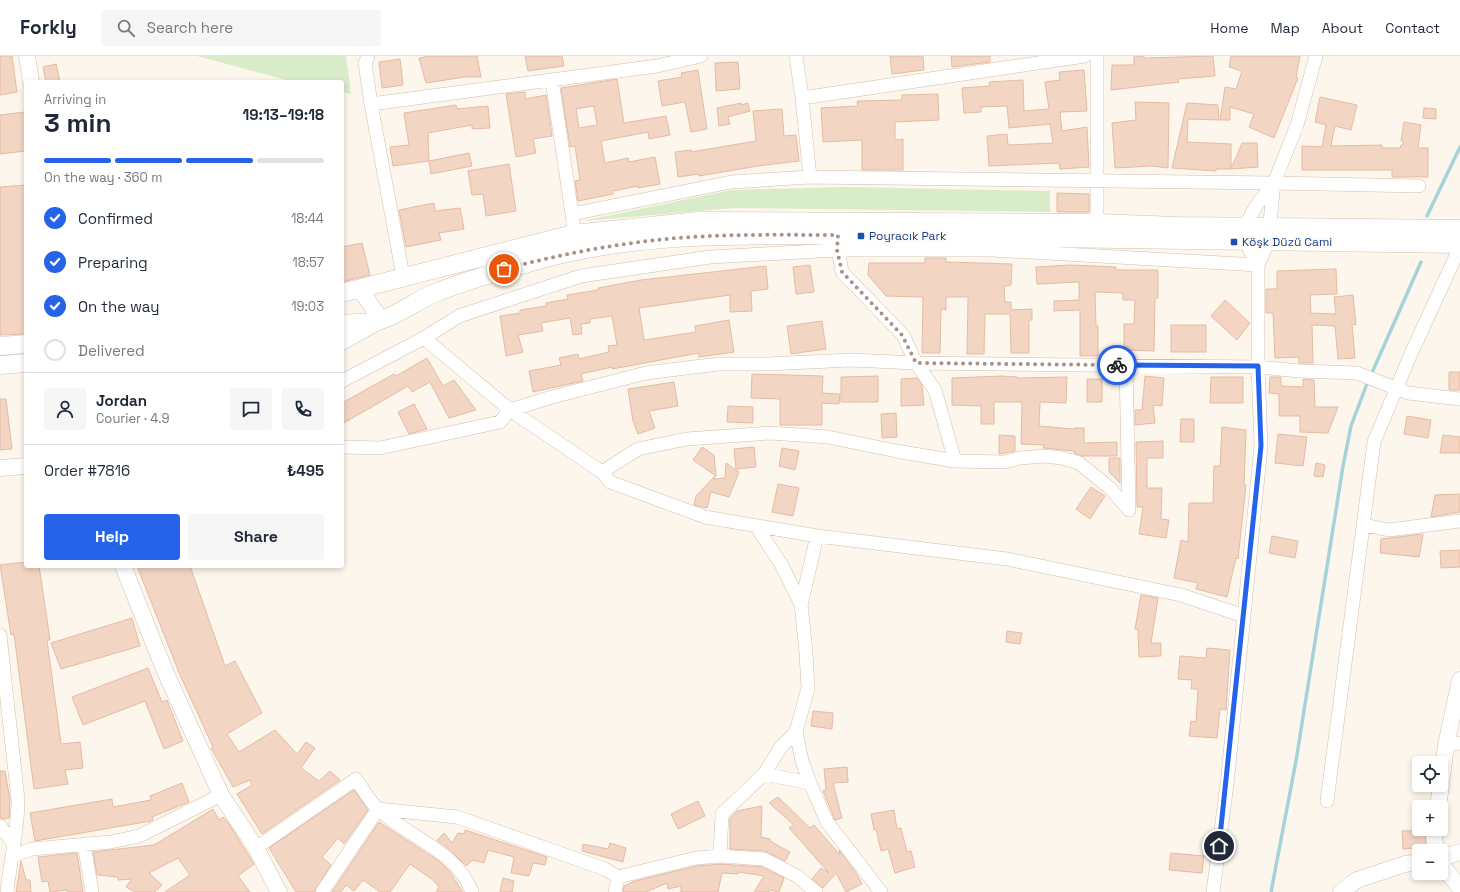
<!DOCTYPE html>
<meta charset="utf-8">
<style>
:root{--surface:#fff;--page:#f6f6f7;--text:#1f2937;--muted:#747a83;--line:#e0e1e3;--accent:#2563eb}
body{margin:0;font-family:"Space Grotesk",sans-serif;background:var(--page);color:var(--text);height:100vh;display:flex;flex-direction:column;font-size:15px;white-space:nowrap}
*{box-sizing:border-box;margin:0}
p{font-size:13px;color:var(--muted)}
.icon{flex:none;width:22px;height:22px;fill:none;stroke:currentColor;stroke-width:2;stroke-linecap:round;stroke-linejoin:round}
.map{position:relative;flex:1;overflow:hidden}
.details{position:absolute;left:24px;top:24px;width:320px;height:488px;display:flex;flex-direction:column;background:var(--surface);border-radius:4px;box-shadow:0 2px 6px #0003}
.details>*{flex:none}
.fabs{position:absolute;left:1412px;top:700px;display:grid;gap:8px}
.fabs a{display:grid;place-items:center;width:36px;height:36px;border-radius:4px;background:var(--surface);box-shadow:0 2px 6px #0003;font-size:20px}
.pin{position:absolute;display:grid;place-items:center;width:34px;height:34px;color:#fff;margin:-17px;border:2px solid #fff;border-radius:50%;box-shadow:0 1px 4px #0007}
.courier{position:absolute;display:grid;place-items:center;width:40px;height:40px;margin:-20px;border:3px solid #2563eb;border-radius:50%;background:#fff;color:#222;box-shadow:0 1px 5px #0007}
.overview em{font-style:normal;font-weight:700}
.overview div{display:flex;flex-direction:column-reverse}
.overview{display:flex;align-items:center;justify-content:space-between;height:68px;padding:0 20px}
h1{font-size:26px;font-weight:700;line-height:30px}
.bar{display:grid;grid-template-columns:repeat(4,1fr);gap:6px 4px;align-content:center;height:48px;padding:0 20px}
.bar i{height:5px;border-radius:3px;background:var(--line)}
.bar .active{background:var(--accent)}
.bar p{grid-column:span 4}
.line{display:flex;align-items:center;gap:10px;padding:0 20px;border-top:1px solid var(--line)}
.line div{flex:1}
.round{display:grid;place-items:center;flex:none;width:42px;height:42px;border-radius:4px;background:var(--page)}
ol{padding:0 20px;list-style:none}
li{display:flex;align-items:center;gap:12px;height:44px}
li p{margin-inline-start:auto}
li .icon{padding:4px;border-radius:50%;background:var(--accent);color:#fff;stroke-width:4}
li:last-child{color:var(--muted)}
li i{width:22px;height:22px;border:2px solid var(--line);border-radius:50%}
.primary-button{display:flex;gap:8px;margin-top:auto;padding:8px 20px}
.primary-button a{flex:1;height:46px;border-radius:4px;background:var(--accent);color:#fff;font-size:16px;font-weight:700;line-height:46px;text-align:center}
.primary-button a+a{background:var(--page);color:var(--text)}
header{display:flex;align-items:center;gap:24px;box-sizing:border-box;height:56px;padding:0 20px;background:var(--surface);border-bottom:1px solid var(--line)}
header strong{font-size:19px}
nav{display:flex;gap:22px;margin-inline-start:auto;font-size:14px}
.search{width:280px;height:36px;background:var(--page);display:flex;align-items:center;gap:10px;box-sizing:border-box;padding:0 14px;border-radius:4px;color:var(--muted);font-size:15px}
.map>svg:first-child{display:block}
.green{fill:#d8ecc9}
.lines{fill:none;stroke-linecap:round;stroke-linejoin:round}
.stream{stroke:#a5d3da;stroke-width:3.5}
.building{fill:#f3d5c3;stroke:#e6bba3;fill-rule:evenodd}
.minor-casing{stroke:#d1beb0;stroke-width:14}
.tertiary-casing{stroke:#d1beb0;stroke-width:17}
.secondary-casing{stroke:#d6c0b0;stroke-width:19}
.minor{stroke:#fff;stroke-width:13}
.tertiary{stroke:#fff;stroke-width:16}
.secondary{stroke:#fff;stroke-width:18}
.done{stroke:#a89285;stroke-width:4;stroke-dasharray:0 7.2}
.route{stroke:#2563eb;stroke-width:5}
.transit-dot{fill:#1a4fb4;stroke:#fffaf3;stroke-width:1.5}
.labels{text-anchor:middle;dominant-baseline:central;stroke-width:4;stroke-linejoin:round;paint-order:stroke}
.transit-label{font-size:12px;fill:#164399;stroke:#fffaf3;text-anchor:start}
</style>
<header>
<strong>Forkly</strong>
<div class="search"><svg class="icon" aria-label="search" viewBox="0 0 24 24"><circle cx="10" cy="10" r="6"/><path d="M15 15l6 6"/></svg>Search here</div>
<nav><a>Home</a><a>Map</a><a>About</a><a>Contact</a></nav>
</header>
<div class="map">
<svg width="1460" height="836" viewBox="0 0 1460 836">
<rect width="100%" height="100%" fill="#fdf6ec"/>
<path class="green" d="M197 0H346L351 38 342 36V26H294Z
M843 131 1050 135V156L735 152 583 165 731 134Z"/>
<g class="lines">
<path class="stream" d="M1427 160 1460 91
M1371 319 1421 206
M1271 836 1296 705 1343 410 1351 370 1368 325"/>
</g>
<path class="building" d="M0 0H12L17 36 0 39Z
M430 0H477L481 21H465L426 27 419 2Z
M525 0H562L564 10 528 15Z
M890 0H923L924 14 892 18Z
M951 0H990V6L952 11Z
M1134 0H1144V2L1213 0 1215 20 1178 23 1179 26 1111 34 1112 9H1134Z
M1231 0H1300L1296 21 1298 22 1274 82 1249 71 1254 58 1230 51V64H1220L1225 31 1236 33 1242 15 1229 11Z
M400 3 403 29 382 32 379 6Z
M738 6 740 33 716 35 715 7Z
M56 8 60 26H46L43 11Z
M698 14 707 73 691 76 685 46 662 50 658 25 682 21 681 17Z
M1084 14 1087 55 1060 56 1062 75 1087 71 1089 111 1060 113 1059 107 989 110 987 80 1007 78 1008 89 1053 87 1050 68 1009 72 1007 50 981 51V56L964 57 962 32 990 30 989 26 1023 24 1024 55 1049 53 1045 26 1060 24 1059 16Z
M617 23 624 67 666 60 670 79 649 83 648 76 601 85 605 107 628 102 629 106 655 101 660 128 638 132V130L613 135V138L578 145 575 125 580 124 575 90 570 91 561 32ZM594 50 597 69 579 72 576 53Z
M525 36V43L546 39 552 80 533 83 536 97 516 101 506 38Z
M938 38 939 64 895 66V84L903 83V114H862V84L823 86 821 52 858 50 857 45 902 44V39Z
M1320 41 1357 49 1351 74 1335 70 1331 90 1382 89V92H1400L1401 89H1403V85H1401L1404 66 1421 69 1418 92H1428V121H1392V114H1302V90L1322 91 1326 69 1315 66Z
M1135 46 1169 47 1168 112 1152 110 1115 112 1112 67 1136 64Z
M741 47V49L748 47 750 55 728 61 730 68 719 70 717 52Z
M1187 47 1218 49 1219 64 1188 63 1187 86 1231 88V113H1216V115L1172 112Z
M456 49 457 53 488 50 490 72 472 73V69L428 77 429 105 393 110 390 91 409 89 404 57Z
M1424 52 1436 53V63L1423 62Z
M782 53 784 80 796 79 799 105 758 110 699 120V118L678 121 675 96 691 94V96L756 85 753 55Z
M25 56 26 95 0 98V59Z
M1242 87H1257L1258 111 1231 113Z
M469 97 472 110 431 118 429 105Z
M509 108 516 155 486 160 483 138 472 139 468 115Z
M26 129V278L0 279V131Z
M1057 137 1089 138V156H1057Z
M434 147 435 155 460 152 464 173 439 177 441 184 406 191 399 154Z
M362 187 370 219 342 226V191Z
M925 202H946V206L1012 208 1011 229 1004 230 1005 246H1011V254L1032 253V264H1029V297H1011L1010 258H985L984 298H967L968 241H946V254L941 253 940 297H922L923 241 886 240 868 219 869 207H925Z
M810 209 814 236 796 238 793 211Z
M1071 209 1116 211V214H1158V242H1155L1154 295 1124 294V268H1134L1135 244H1123V237L1095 236 1096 270H1098V300H1080V254L1054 255V245L1079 244V226L1037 228 1036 211Z
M766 210 768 233 751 235 752 255 730 256V239L639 252 644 284 696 276 695 270 729 264 734 296 699 301V297L612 313V311L581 318 583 325 533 336 529 315 561 309 559 302 578 298 579 303 609 296 608 290 617 289 612 260 590 263V267L581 268 582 278 573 279 570 262 541 267 543 275 518 279 523 296 506 300 500 260 520 257V254L546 250V247L568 243 567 239 598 234V232L641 224Z
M1336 213 1337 238 1310 239 1311 257 1336 258 1334 241 1353 239 1356 269 1352 268 1355 302 1338 303 1335 270 1312 269 1313 307H1299V301L1275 302 1273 257H1266V233H1277V215Z
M1225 244 1250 267 1237 284 1211 260Z
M822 265 826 293 791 298 787 270Z
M1171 269H1206V296H1171Z
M427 302 443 330 454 324 476 354 449 362 430 326 412 336 408 330 342 368V347L394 318 396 320Z
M1449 316H1460V334H1449Z
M752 318 823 320 822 337 840 338 839 348 822 347V369H780V343L751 342Z
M878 320V346H841V321Z
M1002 320 1017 321V322L1067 321 1066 347 1040 346 1039 370 1074 373V372H1084V387L1117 386V400H1082L1074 397V395L1043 392 1044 389 1021 388 1022 349 1021 346H994V368H981V350L952 349V322Z
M1145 320 1164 322 1162 350 1153 349 1155 367 1135 369V354H1142Z
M1211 321H1243V347H1210Z
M1270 321H1281V330L1303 331V323L1314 324 1315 351H1338L1328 377 1300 376V360H1279V338L1269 337Z
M917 322 922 329 924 349 901 350V323Z
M1087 323H1102V346H1087Z
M674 326 678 350 649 355 655 372 638 378 633 365 628 333Z
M0 343H6L12 393 0 394Z
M414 348 427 373 409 378 398 356Z
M728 350 753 351V367L727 366Z
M896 357 897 381 882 382 881 358Z
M1407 360 1431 364 1428 382 1404 378Z
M1181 363H1194V386H1180Z
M1222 371 1246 374 1244 429H1246L1238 503 1236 502 1227 541 1196 533 1198 527 1174 522 1181 484 1188 486 1189 447H1213L1214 410H1220Z
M1278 378 1307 381 1303 410 1275 407Z
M999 379 1015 380V395L999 398Z
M1443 379 1460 381V397H1440Z
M1163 385V402H1147V432H1162L1161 463 1169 464 1166 482 1139 478 1143 451H1137L1136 386Z
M702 391 714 399 716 420 693 404Z
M754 391 756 411 736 413 734 393Z
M782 392 799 395 795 414 779 410Z
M1109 402H1120V427L1109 416Z
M726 407 739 416 729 441 711 436 707 452 694 449 696 440 715 420 714 423 725 422Z
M1316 407 1325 409 1323 421 1314 420Z
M778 428 799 432 793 460 772 456Z
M1091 431 1105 440 1090 463 1076 453Z
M1460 438V456L1431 461 1435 439Z
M1423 478 1419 501 1380 497 1381 483Z
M1272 480 1298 485 1295 502 1269 497Z
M1460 494V511L1441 512 1440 495Z
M26 506V510H39L50 584H47L61 688 80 686 83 712 65 714 68 728 34 733 14 578 11 579 0 509Z
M137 510H190L225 610 235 605 262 657 227 678 239 696 275 674 297 698 306 686 315 692 301 712 319 725 330 715 340 724 262 778 237 738 252 729 250 724 233 731 211 692 213 691 180 619Z
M1141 539 1158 542 1151 587H1161V600L1139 601 1138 574 1135 573Z
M132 562 140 590 61 613 51 587Z
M1007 575 1022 577 1020 588 1006 586Z
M1207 592 1230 594 1226 654 1220 653 1217 682 1189 680 1191 665 1196 666 1198 633H1191L1192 624 1178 623 1180 600 1206 602Z
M148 612 162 646 167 644 183 685 164 693 145 645 83 669 72 641Z
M813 655 833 657 832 673 811 670Z
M847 711 848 726 833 727 842 762 835 764 823 735 826 734 824 713Z
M0 715H5L10 744 9 762 4 763 0 762Z
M182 727 189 746 152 761 153 764 151 765 35 785 30 757 112 743 113 751 151 744 150 740Z
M354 734 368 754 344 788 338 782 322 801 331 809 314 836H296L269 792Z
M778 741 810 772 814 769 840 799 839 794 856 817 862 828 846 836 836 817 823 832 812 823 821 812 829 817 789 772 794 769 769 747Z
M698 745 705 760 678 773 671 758Z
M762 750 761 781 770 783V785L790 796 785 805 765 795 730 793V762L737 755Z
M213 753 219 764 223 761 229 768 254 808 238 820 250 836H165L190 819 178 802 149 817 162 829 155 836H135L126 831 132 823 118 824V821L97 819 93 796 154 789Z
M894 754 897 773 901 772 907 796 911 795 915 811 895 817 888 793 881 795 876 773 874 774 871 758Z
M379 766 439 805 449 815 463 836H436L439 831 433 824 410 808 390 836H380L363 824 354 835 346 829 341 836H332Z
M465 774 547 801 545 809 533 807 529 820 511 817 514 801 488 794 484 807 473 804 466 810 449 793 437 784 444 777 452 787 458 777 464 778Z
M1425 774 1426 791 1403 793 1402 775Z
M610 787 626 792 623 806 582 795 583 788 608 793Z
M77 797 83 836H68L67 834 50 836 48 825 42 826 38 801Z
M1171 797 1204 800 1202 817 1169 814Z
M21 805 26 824H30L31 836H16Z
M720 808 762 811 784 822 779 836 769 834V836H754L764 820 739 816 738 818 722 817 718 836H681V830L668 833 667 827 646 836H623L624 830 635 825 697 810Z
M503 822 514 825 512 836H500Z"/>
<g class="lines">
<g class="minor-casing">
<path id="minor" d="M368 0 365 7 371 48
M796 0 802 42 810 121
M552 24 572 158
M802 42 1085 0
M1097 167V0
M575 186 572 158 731 126 810 121 1274 127 1419 130
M837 187 842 216 903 279 916 307 935 334 955 405
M1258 209C1254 202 1249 194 1247 187 1240 165 1262 142 1274 127
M403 220 371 48 657 10 701 0
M424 282 510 354 602 416 610 426 705 461 817 480 1007 503 1181 539 1244 560
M1126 309 1129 454
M342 325 424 282 459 260 581 220 710 201 837 194H992L1258 209
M342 391 380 392 500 366 510 354 552 341 646 317 718 308H767L851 304 916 307 1258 311 1300 315 1357 317 1408 337 1460 343
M602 416 638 393 687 383 770 377 828 381 896 395 955 405 1005 406 1020 402 1044 400 1062 402 1079 407 1110 432 1129 454
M1364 469 1389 474 1460 465
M756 470 781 508 801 548 806 597 808 632 796 676 781 691 764 718
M801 549 817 480
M0 579 18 744C18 775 10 805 7 836
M796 676 802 705 810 727
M1446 689 1460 687
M1327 745 1374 386 1410 300 1460 191
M0 770 13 787
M84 788 92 836
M256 792 356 723C363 733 369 745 378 753 408 781 457 795 472 836
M12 800 32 793 111 786 139 780 221 739
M720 800 722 758 764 718 810 727 827 766 881 836
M322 836 378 753 457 761 605 813 618 821 696 802 720 800 764 803 797 820 816 836
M615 836 618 821
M1213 836 1227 728 1261 390 1258 311V209L1268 186 1274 127 1297 69 1316 0"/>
</g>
<g class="tertiary-casing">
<path id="tertiary" d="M27 0 31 26
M342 286 381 264 360 233
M0 412 26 410
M123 510 164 613 221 739 256 792 279 836
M1441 728 1446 689 1460 624
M1438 751 1441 729
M1435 773 1434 781 1436 795
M1441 802 1460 796
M1441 808 1460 832
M1341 836 1357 824 1405 808 1419 806"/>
</g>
<g class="secondary-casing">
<path id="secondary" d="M342 237 573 178 699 165 1097 167 1177 170 1460 173
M342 268C354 266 370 268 381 264 400 258 417 244 435 237 470 223 506 213 542 203 638 177 740 179 838 179L1460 188
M0 290 26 288
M0 309 26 307"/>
</g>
<use href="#minor" class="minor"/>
<use href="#tertiary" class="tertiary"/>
<use href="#secondary" class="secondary"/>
</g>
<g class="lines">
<path class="done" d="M504 213C566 197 628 185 692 181 741 178 789 179 838 179L837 194 842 216 902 279 916 307 1117 309"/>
<path class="route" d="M1117 309 1258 310 1261 390 1219 790"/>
</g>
<g class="transit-dot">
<rect x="857" y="176" width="8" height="8" rx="2"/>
<rect x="1230" y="182" width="8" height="8" rx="2"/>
</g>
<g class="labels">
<g class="transit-label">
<text x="869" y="180">Poyracık Park</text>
<text x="1242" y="186">Köşk Düzü Cami</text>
</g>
</g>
</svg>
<div class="fabs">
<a><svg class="icon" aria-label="locate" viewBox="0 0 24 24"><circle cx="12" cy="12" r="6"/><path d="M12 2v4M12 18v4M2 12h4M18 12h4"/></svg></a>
<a>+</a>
<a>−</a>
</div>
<div class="pin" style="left:504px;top:213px;background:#ea580c"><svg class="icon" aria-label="bag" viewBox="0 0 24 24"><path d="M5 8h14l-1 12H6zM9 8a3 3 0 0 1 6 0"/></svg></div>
<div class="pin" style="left:1219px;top:790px;background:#1f2937"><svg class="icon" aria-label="home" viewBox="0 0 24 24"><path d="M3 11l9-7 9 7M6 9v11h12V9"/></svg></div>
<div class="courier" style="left:1117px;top:309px"><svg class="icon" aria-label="bike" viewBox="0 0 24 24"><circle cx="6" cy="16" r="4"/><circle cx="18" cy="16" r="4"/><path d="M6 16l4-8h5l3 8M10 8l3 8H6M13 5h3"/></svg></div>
<section class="details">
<div class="overview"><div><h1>3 min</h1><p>Arriving in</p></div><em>19:13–19:18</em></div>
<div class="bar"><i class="active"></i><i class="active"></i><i class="active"></i><i></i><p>On the way · 360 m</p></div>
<ol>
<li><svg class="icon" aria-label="check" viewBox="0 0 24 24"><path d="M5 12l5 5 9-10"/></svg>Confirmed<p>18:44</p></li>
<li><svg class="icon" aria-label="check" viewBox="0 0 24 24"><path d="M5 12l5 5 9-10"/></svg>Preparing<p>18:57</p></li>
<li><svg class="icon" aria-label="check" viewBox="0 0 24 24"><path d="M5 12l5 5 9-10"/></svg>On the way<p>19:03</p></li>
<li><i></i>Delivered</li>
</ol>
<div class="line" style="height:72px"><a class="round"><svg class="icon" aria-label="person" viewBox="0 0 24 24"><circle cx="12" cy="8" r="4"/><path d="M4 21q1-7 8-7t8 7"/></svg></a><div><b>Jordan</b><p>Courier · 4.9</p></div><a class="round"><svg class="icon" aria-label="chat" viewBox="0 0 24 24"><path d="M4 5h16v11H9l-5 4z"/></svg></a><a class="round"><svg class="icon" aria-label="phone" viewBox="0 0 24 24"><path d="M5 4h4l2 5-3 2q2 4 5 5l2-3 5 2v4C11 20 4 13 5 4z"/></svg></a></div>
<div class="line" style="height:52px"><div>Order #7816</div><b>₺495</b></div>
<div class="primary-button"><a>Help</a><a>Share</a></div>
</section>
</div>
